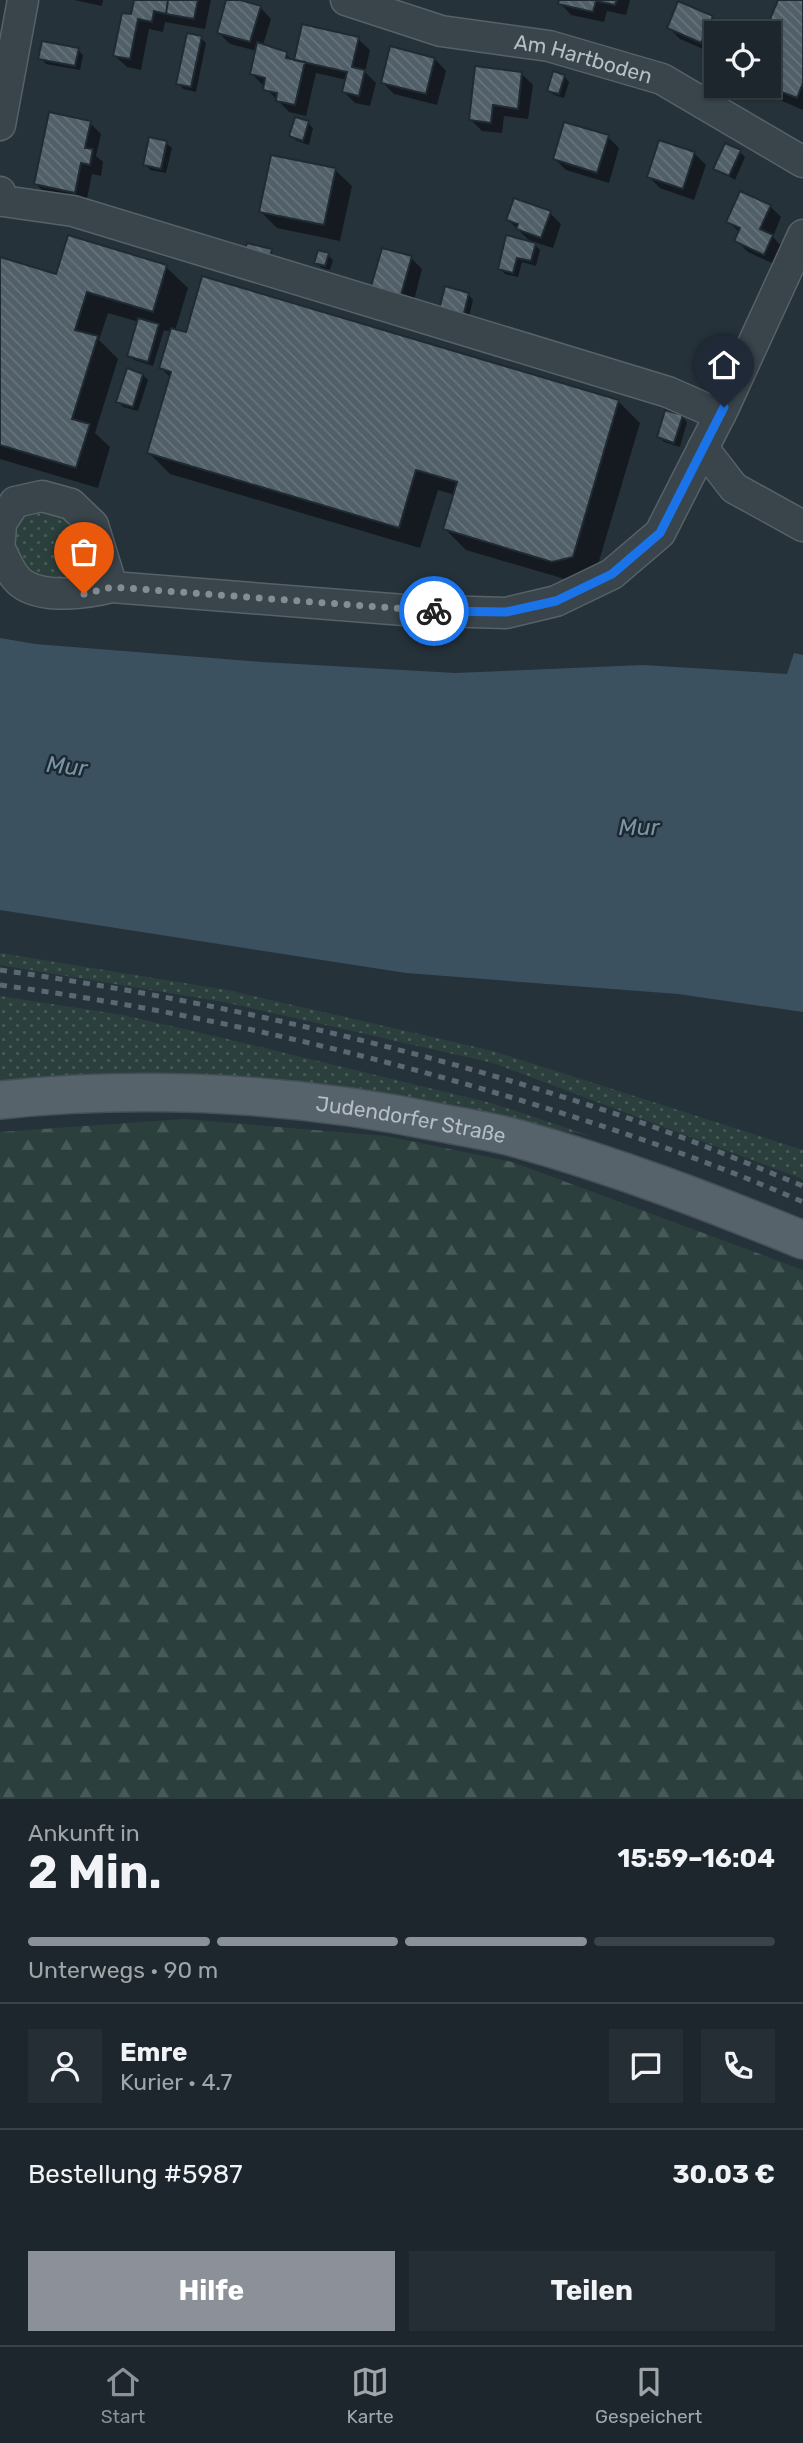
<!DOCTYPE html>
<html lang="de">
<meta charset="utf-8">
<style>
:root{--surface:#1c262c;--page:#252e34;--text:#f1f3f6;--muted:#a0a5a9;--line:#3a4348;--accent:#8c9099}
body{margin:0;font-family:Rubik,sans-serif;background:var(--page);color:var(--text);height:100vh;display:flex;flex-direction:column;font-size:26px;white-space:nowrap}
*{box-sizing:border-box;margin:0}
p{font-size:23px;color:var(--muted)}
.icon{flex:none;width:38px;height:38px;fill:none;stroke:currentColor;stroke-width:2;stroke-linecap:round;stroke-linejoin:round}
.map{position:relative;height:1799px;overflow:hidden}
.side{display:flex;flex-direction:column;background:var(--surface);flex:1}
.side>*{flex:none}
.controls{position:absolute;left:704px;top:21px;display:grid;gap:14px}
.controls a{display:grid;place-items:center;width:77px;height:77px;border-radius:0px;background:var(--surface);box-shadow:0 2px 5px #0004,0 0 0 2px var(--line);font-size:35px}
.pin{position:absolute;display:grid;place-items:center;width:60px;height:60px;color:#fff;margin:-72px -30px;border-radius:50% 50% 50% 0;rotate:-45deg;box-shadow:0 0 7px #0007}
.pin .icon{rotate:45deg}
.courier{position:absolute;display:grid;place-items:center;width:70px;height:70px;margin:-35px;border:5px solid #1a73e8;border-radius:50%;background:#fff;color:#222;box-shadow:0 2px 9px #0007}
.overview em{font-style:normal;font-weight:700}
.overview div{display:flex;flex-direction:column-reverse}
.overview{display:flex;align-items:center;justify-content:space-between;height:119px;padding:0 28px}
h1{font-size:46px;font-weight:700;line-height:52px}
.bar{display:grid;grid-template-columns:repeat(4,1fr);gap:10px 7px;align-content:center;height:84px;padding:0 28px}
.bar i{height:9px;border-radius:5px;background:var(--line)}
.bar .on{background:var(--accent)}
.bar p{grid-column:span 4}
.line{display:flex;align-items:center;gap:18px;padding:0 28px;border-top:2px solid var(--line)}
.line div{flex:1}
.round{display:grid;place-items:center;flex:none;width:74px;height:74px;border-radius:0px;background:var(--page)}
.action{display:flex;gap:14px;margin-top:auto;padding:14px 28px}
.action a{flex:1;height:80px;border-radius:0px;background:var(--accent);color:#fff;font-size:28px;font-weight:700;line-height:80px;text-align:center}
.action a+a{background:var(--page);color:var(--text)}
.tabs{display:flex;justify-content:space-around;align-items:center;height:98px;border-top:2px solid var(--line);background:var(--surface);font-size:19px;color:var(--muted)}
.tabs a{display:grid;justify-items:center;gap:4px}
.tabs .on{color:var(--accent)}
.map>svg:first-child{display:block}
.grass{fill:url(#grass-dots)}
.forest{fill:url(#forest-firs)}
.water{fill:#3b5160}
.shadow{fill:#0007}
.building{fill:url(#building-back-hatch);stroke:#202a32;stroke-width:2}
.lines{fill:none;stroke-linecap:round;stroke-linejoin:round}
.minor-casing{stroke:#576169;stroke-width:33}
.major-casing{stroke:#454f57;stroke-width:40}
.minor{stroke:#39444b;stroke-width:30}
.major{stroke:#57636b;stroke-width:37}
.rail{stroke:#5c6871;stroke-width:5;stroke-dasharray:7 7;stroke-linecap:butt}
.done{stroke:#838d95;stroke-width:7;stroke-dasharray:0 12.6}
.route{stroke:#1a73e8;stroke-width:9}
.labels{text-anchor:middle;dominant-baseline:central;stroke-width:5;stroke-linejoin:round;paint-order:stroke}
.street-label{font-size:21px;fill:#b5bec6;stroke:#1e2830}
.water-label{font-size:23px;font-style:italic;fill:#7895a7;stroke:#1e2830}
</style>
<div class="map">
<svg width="803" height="1799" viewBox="0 0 803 1799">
<defs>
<pattern id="grass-dots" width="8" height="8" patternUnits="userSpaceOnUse" patternTransform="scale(1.75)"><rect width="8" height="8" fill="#2b403d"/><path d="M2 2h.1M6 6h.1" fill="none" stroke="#485a58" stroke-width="1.8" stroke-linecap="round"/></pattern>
<pattern id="forest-firs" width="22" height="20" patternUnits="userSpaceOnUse" patternTransform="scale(1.75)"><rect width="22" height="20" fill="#2b403d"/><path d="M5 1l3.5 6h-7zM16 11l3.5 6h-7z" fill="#485a58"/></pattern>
<pattern id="building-back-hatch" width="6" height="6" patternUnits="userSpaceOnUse" patternTransform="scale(1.75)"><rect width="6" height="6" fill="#515f68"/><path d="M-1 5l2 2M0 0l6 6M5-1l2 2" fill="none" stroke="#68747c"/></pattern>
</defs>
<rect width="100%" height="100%" fill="#26323a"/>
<path class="grass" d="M34 508C42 511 53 512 61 517 80 526 86 551 85 571L76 581 34 576 15 559 11 536 20 516Z
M0 953 227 990 493 1051 803 1150V1179L493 1063 224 1002 0 965Z
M0 996 123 1015 227 1039 491 1103 591 1136 487 1116 0 1087Z"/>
<path class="forest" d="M184 1119 386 1136 512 1162 803 1270V1799H0V1132Z"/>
<path class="water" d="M0 638 35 644 262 662 455 673 643 665 787 674 794 653 803 655V1012L678 994 406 973 0 910Z"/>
<path class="shadow" d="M74 0H103L102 6Z
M136 0H211L205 29 165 22 163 32 149 29 141 70 127 67 115 56 133 17Z
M228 0 260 7 271 19 263 45 286 54 295 63 358 39 370 50 365 72 376 83 370 106 355 103 344 92 347 80 316 73 306 116 289 112 252 74 257 51 230 44 219 33Z
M561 0H630L626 15 607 11 604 22 571 15 560 3Z
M780 0H803V110L764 93 757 86H768V33H766Z
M712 17 723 29 721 33H716V46L712 53 680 39 669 28Z
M201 38 206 43 196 92 183 89 178 83Z
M78 50 83 55 80 70 46 64 40 58Z
M435 59 446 71 437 105 394 94 383 83Z
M521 73 533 85 528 119 504 116 502 133 482 131 471 120Z
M564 76 569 82 564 98 554 95 549 90Z
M90 123 101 134 96 156 103 162 101 176 92 174 86 203 47 195 36 184Z
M308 123 313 128 309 145 297 141 291 136Z
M608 137 619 148 609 183 566 170 555 159Z
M166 143 172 148 166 173 150 170 145 164Z
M740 152 745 157 735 180 715 168Z
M694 153 706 165 694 200 660 188 649 177Z
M335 170 352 186 340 241 277 228 261 212Z
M770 206 781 217 773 237 783 248 776 265 748 252 737 241 740 233 728 221Z
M550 213 561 224 553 248 531 241 540 250 536 266 522 262 518 277 505 274 500 269 533 244 508 220Z
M328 255 333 260 330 270 322 268 316 263Z
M411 258 422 269 411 312 382 304Z
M0 259 57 276 166 267 188 288 175 331 187 335 204 278 619 402 640 423 594 578 575 582 466 550 445 529 455 495 438 490 420 548 170 474 149 453 171 378 161 368 172 332 164 330 153 366 134 360 129 355 139 322 108 313 99 340 118 359 95 433 110 447 98 488 0 459Z
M468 294 473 300 468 321 446 315Z
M143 375 148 380 138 411 123 407 118 401Z
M682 417 687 422 680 447 664 442 659 437Z"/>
<path class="building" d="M134 0H168L166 14 154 11 152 22 138 19 130 59 113 56 122 13 131 14Z
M168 0H198L194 19 166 14Z
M226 0H240L261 6 250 42 217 33Z
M559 0H617L615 5 596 1 593 12 558 4Z
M778 0H803V83L797 98 767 86 768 33H764Z
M678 1 713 16 701 43 667 28Z
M302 24 359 37 352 67 365 70 359 96 342 92 347 72 294 60Z
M187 33 202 36 191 87 176 84Z
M42 41 79 48 75 66 38 59Z
M257 42 287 52 286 58 305 62 295 105 276 101 277 93 263 90 265 78 250 74Z
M390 46 435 58 426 94 381 83Z
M475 66 522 72 518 109 493 105 491 123 469 120Z
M553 71 565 75 559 94 547 91Z
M49 112 91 121 85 148 93 149 90 165 81 163 75 193 34 184Z
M295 117 309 121 303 141 289 136Z
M564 122 609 135 597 173 553 159Z
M149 137 167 141 161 169 143 165Z
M659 140 695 152 683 189 647 177Z
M725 143 741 150 729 176 713 169Z
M271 155 336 168 324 225 259 212Z
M740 191 771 205 760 229 773 235 764 255 734 241 740 228 726 222Z
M514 198 551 211 541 238 516 229 518 224 506 220Z
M68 235 167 265 153 312 87 292 75 330 98 336 72 419 90 424 76 468 0 445V257L56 274Z
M506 235 536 243 531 261 517 258 513 273 498 269Z
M247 243 272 249 269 263 243 256Z
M382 248 412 256 399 302 369 293Z
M318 250 329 253 325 266 314 263Z
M202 276 619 400 573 557 552 562 443 529 457 482 416 470 399 528 147 453 171 372 159 368 171 328 186 332Z
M445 286 469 293 463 317 439 310Z
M138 318 159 324 148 362 127 356Z
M127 368 143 374 133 407 116 402Z
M665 410 683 415 674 443 657 437Z"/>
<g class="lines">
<g class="minor-casing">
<g id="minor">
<path id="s1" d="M346 0 441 31 549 46 662 79 803 162"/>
<path d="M0 125 23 0"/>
<path d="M0 192 3 201 73 211 668 392 720 415"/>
<path d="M703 448 734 488 803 526"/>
<path d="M0 539 1 523 15 502 42 496 71 504 93 525 112 587"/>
<path d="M0 549C6 561 12 578 24 585 47 599 88 593 112 587L404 610 506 613 556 601 612 574 660 533 724 407 803 235"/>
</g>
</g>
<g class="major-casing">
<g id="major">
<path id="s2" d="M0 1100C148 1085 296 1093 442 1123 467 1128 494 1132 519 1139 616 1166 710 1202 803 1240"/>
</g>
</g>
<use href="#minor" class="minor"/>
<use href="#major" class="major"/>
<path class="rail" d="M0 970C212 1000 422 1049 625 1117 685 1137 744 1162 803 1186
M0 985C177 1009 352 1049 523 1101 618 1130 712 1162 803 1202"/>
</g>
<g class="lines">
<path class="done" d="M84 594 112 587 434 611"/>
<path class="route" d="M434 611 506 612 556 601 612 574 660 533 724 407"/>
</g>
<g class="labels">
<g class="street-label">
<text stroke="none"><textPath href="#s1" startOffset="245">Am Hartboden</textPath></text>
<text stroke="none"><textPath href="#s2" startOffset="413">Judendorfer Straße</textPath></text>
</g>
<g class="water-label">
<text transform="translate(67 766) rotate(6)">Mur</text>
<text x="639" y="827">Mur</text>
</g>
</g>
</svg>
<div class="controls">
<a><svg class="icon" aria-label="locate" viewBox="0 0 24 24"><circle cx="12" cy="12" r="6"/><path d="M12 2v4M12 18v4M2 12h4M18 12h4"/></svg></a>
</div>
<div class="pin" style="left:84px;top:594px;background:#ea580c"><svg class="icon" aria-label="bag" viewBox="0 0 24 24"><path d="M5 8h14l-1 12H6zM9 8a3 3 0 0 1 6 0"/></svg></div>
<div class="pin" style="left:724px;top:407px;background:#1f2937"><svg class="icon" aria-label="home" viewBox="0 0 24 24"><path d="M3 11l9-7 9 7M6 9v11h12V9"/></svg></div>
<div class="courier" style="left:434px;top:611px"><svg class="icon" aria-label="bike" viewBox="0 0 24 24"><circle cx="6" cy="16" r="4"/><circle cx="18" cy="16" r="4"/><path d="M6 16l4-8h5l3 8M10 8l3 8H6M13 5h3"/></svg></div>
</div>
<section class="side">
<div class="overview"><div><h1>2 Min.</h1><p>Ankunft in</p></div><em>15:59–16:04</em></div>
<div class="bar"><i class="on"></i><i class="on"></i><i class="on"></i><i></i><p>Unterwegs · 90 m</p></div>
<div class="line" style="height:126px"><a class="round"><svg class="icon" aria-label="person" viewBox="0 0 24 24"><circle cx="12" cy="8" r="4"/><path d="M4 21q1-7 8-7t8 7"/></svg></a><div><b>Emre</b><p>Kurier · 4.7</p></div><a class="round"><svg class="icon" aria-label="chat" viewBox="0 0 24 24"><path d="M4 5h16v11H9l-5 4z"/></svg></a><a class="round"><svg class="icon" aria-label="phone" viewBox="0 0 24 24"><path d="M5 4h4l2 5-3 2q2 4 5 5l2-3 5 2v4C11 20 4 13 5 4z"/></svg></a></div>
<div class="line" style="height:91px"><div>Bestellung #5987</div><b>30.03 €</b></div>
<div class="action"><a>Hilfe</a><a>Teilen</a></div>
</section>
<nav class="tabs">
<a class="on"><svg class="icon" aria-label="home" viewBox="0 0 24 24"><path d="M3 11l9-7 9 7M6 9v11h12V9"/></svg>Start</a>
<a><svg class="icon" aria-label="map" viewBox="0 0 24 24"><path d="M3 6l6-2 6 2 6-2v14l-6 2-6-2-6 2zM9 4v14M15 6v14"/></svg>Karte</a>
<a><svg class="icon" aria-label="saved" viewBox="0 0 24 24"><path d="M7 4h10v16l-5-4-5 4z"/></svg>Gespeichert</a>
</nav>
